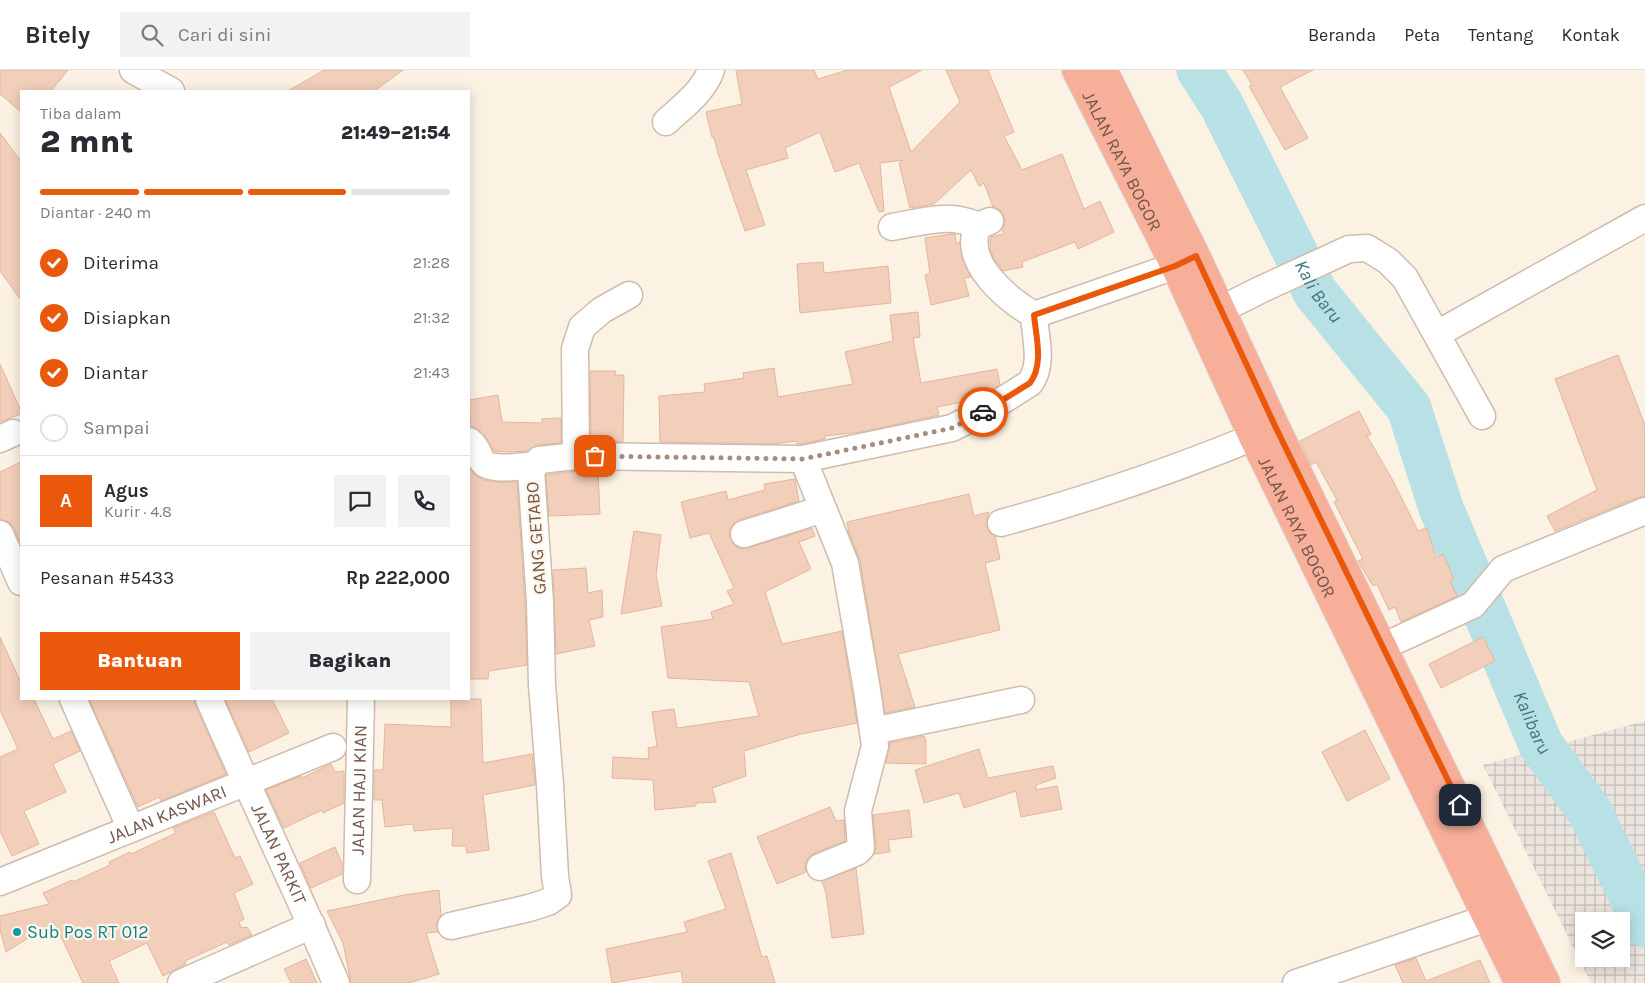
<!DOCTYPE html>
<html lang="id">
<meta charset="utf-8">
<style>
:root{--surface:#fff;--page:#f2f2f3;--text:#2b2b33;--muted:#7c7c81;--line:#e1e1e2;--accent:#ea580c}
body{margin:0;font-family:Karla,sans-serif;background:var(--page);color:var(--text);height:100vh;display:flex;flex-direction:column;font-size:19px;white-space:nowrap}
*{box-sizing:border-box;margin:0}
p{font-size:16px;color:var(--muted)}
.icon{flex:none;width:28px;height:28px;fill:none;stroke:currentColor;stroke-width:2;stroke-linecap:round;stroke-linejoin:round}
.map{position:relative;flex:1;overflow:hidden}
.panel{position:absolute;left:20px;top:20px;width:450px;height:610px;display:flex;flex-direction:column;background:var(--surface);border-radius:0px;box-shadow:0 2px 12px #0003}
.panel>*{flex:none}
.buttons{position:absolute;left:1575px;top:842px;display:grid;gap:10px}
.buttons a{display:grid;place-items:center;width:55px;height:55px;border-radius:0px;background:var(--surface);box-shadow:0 2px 12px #0003;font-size:25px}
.pin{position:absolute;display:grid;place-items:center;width:42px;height:42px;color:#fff;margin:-21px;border-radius:10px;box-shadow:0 2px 8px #0006}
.courier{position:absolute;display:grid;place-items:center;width:50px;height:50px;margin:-25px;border:4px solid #ea580c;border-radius:50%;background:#fff;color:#222;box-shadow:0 1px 6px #0007}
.overview em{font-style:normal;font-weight:800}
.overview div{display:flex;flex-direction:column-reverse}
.overview{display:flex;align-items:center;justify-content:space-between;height:85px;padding:0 20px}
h1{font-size:32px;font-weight:800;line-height:38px}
.bar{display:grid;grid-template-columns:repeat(4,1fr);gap:8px 5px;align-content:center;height:60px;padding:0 20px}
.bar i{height:6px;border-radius:4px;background:var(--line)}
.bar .selected{background:var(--accent)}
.bar p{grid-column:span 4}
.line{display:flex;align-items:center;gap:12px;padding:0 20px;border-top:1px solid var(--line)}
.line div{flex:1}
.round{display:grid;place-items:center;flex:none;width:52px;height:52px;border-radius:0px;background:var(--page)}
ol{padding:0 20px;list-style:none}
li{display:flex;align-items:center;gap:15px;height:55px}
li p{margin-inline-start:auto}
li .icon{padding:5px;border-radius:50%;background:var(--accent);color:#fff;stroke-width:4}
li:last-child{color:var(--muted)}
li i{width:28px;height:28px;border:2px solid var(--line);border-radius:50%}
.action{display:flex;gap:10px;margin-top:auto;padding:10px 20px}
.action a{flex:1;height:58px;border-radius:0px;background:var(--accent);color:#fff;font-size:20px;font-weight:800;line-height:58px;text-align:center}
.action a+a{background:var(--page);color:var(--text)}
header{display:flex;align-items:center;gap:30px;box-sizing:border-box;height:70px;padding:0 25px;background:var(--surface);border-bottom:1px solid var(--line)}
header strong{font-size:24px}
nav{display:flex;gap:28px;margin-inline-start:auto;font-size:18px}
.search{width:350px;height:45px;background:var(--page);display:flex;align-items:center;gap:12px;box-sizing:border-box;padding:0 18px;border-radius:0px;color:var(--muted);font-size:19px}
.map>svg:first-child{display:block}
.industrial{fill:url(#industrial-grid);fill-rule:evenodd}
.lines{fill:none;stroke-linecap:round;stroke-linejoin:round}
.river{stroke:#b8e1e6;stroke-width:45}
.building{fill:#f2cfbb;stroke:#e4b59b}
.minor-casing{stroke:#d0bbad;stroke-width:29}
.highway-casing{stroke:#dbd3d0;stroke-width:30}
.minor{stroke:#fff;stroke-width:26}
.highway{stroke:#f7af9a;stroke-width:28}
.done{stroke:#a48d7f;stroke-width:5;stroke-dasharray:0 9}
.route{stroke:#ea580c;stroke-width:6}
.culture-dot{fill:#0f9aa8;stroke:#fff6ea;stroke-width:2}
.labels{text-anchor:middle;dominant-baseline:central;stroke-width:4.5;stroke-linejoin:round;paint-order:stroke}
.street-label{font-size:18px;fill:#755749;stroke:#fff6ea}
.culture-label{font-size:18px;fill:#0d838f;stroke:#fff6ea;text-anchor:start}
.water-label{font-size:19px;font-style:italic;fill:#407881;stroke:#fff6ea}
</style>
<header>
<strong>Bitely</strong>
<div class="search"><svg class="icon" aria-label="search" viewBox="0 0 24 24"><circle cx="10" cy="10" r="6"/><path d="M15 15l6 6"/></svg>Cari di sini</div>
<nav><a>Beranda</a><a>Peta</a><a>Tentang</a><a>Kontak</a></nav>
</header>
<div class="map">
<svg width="1645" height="913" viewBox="0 0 1645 913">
<defs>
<pattern id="industrial-grid" width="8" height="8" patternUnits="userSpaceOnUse" patternTransform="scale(1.25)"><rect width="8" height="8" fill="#ece4de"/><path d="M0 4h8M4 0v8" fill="none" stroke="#c4bcb6"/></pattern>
</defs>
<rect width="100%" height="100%" fill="#fcf2e3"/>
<path class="industrial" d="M1645 651V913H1591L1483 695ZM1584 851H1621V889H1584Z"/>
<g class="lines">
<path class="river" id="s1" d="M1199 0 1221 34 1315 222 1409 338 1441 438 1541 675 1590 742 1645 855"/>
</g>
<path class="building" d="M0 0H68L51 21H21V42L0 24Z
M324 0H403L374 21H288Z
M736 0H814L818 9 848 0H922L889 17 911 82 960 32 946 0H988L1014 62 1004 66 1022 100 1062 84 1084 139 1100 131 1114 162 1078 179 1075 172 1022 192 1023 197 1003 201 994 189 990 179V171L991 167 1004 164 1002 160 1005 153 1004 146 999 139 993 137 984 113 979 116 971 100 934 134 910 138 899 93 903 90 880 93 884 141 879 142 859 93 835 102 820 62 785 78 788 88 746 100 765 155 745 161 721 92 713 66 712 67 706 42 742 34Z
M1243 0H1313L1280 17 1308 68 1285 80 1249 16 1252 15Z
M0 63 21 91V230L0 201Z
M951 164H955L956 173 960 172 962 188 971 207 964 208 969 226 931 235 925 205 930 204 925 168Z
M823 192 824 203 888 196 891 233 800 243 797 194Z
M918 242 920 267 913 268 921 313 997 299 1000 315 973 330 937 337 939 345 861 362 824 366 825 369 802 374H797V371L772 374 660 372 659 326 705 322 704 314 744 308 743 303 774 298 778 327 853 314 845 282 893 271 890 245Z
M1618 285 1645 355V426L1639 427 1555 461 1547 446 1597 420 1555 309Z
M0 294 21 341V344L0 352Z
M590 301H616L615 305H624L623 372 591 371Z
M498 325 502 352 542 353V349L561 348V373L537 375 527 381 508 382 494 381 484 364 478 359 471 356 469 330Z
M1359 341 1371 364 1367 366 1392 409 1418 461 1427 458 1436 488 1443 484 1454 509 1450 511 1457 526 1401 552 1395 537 1389 540 1377 514 1373 516 1358 491 1363 489 1334 432 1337 430 1316 392 1311 395 1300 371Z
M21 392V475L14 458 9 452 0 449V402Z
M469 398 476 406 484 410 500 412H517L525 533 527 595 489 601 488 609H469Z
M577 401H598L600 444 549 446 546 405Z
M795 409 799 431 739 450 733 454 729 461 730 468 734 475 741 479 748 478 812 458 815 466 799 472 811 499 765 522 782 574 842 561 857 653 801 664 744 681 746 706 712 718 716 732 696 733V736L655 740 653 710 612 708 613 687 649 689 648 678 657 676 652 642 674 639 677 658 759 646 749 612 668 608 661 557 713 549 711 542 734 534 727 521 734 518 709 463 690 468 681 432 726 421 728 430 765 420 764 414Z
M969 424 974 446 989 442 986 450V457L990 463 995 466 1000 489 985 493 1000 560 898 584 915 637 885 643 860 490 849 463 847 452Z
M634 461 661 465 656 505 662 536 621 544Z
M586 498 588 523 602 520 603 547 589 550 595 576 556 584 553 500Z
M0 567 21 613V629H34L53 669 71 661 80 681 53 694 66 722 24 741 39 774 12 786 0 761V687L18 679 0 640Z
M1483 567 1495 591 1441 618 1429 594Z
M89 629H194L195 635 226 704 161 731 159 727 138 737Z
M225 629H272L289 663 249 682Z
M451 629H481L483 693 532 684 535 715 483 725 489 780 467 783 466 776H452L453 758 414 761 413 754 385 757 382 730H374V700H383L385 654 451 657Z
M1365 660 1390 709 1347 731 1322 682Z
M924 666 926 671V694L886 693 890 673Z
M979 679 988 708 1053 696 1056 708 1036 715V720L1057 716 1062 739 1021 747 1016 721 964 738 959 723 924 733 915 700Z
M331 694 335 702 344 701V733L323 743 322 740 284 758 266 720 301 706 302 708Z
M830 737 836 751 844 750 845 771 814 783 808 788 805 794 806 802 777 814 757 767Z
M909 740 912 767 888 770 890 782 874 784 876 777 873 745Z
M214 742 235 788 240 786 253 814 234 823 244 849 239 852 241 858 247 857 252 865 229 875 227 872 185 891 186 894 163 906 147 873 109 891 119 913H83L54 852 6 882 0 860V846L49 834 43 823 72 810 73 812 110 795 109 792 130 782 131 784 176 763 173 758Z
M335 777 342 793V804L311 818 300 793Z
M731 783 762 887 767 886 775 913H683L681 901 612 913 606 879 687 862 684 852 726 839 708 791Z
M856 798 864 864 832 868 826 823 822 811Z
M439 820 441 845 437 852 438 862 426 863 439 904 409 913H351L343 873 327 841 404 825Z
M1416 888 1426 911 1480 890 1490 913H1403L1395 895Z
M306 889 317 913H291L284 899Z"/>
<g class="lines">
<g class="minor-casing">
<g id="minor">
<path d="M133 0 171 21"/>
<path d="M666 52C682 37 704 21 711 0"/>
<path d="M990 151 978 156C961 192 1007 229 1034 245"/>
<path d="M892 157C921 152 950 142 978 156"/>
<path d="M1202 249 1262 219 1349 179 1367 178 1388 191 1405 208 1482 346"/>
<path d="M1437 264 1645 148"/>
<path d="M0 369 13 363"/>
<path d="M469 371C480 379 477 386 484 393 492 401 524 396 535 395"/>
<path d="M576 386 575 279 582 257 602 240 629 225"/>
<path d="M803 389 845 493 867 620 875 676 858 741 861 778 857 782 820 797"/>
<path d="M1001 453C1093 428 1185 396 1273 359"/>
<path d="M0 464 21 512"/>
<path d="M744 464 823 439"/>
<path d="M1382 577 1473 535 1503 499 1645 441"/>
<path d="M73 629 131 759"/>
<path id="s2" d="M209 629C250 724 296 817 336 913"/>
<path d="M873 661 1021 630"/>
<path id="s3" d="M357 810 361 629"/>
<path id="s4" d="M0 812 333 677"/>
<path d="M451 856 529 838 548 832 558 825 555 806 550 715 542 615 540 532 531 400 539 390 576 386 803 389 952 358 989 339 1030 313C1044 294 1035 267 1034 245L1175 196 1195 187"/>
<path d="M181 913 312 855"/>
<path d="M1296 913 1508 841"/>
</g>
</g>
<g class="highway-casing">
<g id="highway">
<path id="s5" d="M1076 0 1175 196 1253 367 1519 913"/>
<path d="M1103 0 1196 186 1276 358 1546 913"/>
</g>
</g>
<use href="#minor" class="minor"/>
<use href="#highway" class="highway"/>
</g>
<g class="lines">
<path class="done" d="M595 386 803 389 952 358 983 342"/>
<path class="route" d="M983 342 1030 313C1044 294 1036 267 1034 245L1175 196 1196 186 1276 358 1460 735"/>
</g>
<circle class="culture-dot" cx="17" cy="862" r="5"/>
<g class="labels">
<g class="street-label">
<text stroke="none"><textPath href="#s5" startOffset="102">JALAN RAYA BOGOR</textPath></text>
<text stroke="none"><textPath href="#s5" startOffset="508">JALAN RAYA BOGOR</textPath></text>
<text transform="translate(536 468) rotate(-94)">GANG GETABO</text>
<text stroke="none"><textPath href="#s3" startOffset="90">JALAN HAJI KIAN</textPath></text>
<text stroke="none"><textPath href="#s4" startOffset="180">JALAN KASWARI</textPath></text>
<text stroke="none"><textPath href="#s2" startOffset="170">JALAN PARKIT</textPath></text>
</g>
<g class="culture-label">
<text x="27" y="862">Sub Pos RT 012</text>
</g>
<g class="water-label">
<text stroke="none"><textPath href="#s1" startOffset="252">Kali Baru</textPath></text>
<text stroke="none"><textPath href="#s1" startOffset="738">Kalibaru</textPath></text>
</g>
</g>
</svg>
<div class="buttons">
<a><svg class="icon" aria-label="layers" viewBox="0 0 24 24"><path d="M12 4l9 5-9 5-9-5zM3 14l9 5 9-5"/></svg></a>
</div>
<div class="pin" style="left:595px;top:386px;background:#ea580c"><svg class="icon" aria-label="bag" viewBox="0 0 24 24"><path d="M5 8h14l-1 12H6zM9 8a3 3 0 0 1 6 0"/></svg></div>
<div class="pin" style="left:1460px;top:735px;background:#1f2937"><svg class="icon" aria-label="home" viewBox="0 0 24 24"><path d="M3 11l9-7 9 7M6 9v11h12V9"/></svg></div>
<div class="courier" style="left:983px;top:342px"><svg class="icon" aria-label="car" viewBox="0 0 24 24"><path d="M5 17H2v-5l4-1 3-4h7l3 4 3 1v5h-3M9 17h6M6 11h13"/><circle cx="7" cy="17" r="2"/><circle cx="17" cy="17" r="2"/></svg></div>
<section class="panel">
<div class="overview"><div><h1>2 mnt</h1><p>Tiba dalam</p></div><em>21:49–21:54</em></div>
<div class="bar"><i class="selected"></i><i class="selected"></i><i class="selected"></i><i></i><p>Diantar · 240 m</p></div>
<ol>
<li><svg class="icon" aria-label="check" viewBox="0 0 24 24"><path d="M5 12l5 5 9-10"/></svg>Diterima<p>21:28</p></li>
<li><svg class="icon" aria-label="check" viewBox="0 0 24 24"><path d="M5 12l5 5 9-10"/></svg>Disiapkan<p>21:32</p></li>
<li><svg class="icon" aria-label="check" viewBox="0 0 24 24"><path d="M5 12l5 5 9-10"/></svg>Diantar<p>21:43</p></li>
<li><i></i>Sampai</li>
</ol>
<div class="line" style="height:90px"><b class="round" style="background:var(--accent);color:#fff">A</b><div><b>Agus</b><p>Kurir · 4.8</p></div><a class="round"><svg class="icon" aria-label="chat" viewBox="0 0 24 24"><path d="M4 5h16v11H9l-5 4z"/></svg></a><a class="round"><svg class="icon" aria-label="phone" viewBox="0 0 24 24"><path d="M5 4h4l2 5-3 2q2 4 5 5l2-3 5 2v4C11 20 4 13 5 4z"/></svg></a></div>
<div class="line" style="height:65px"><div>Pesanan #5433</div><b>Rp 222,000</b></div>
<div class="action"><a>Bantuan</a><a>Bagikan</a></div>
</section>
</div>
